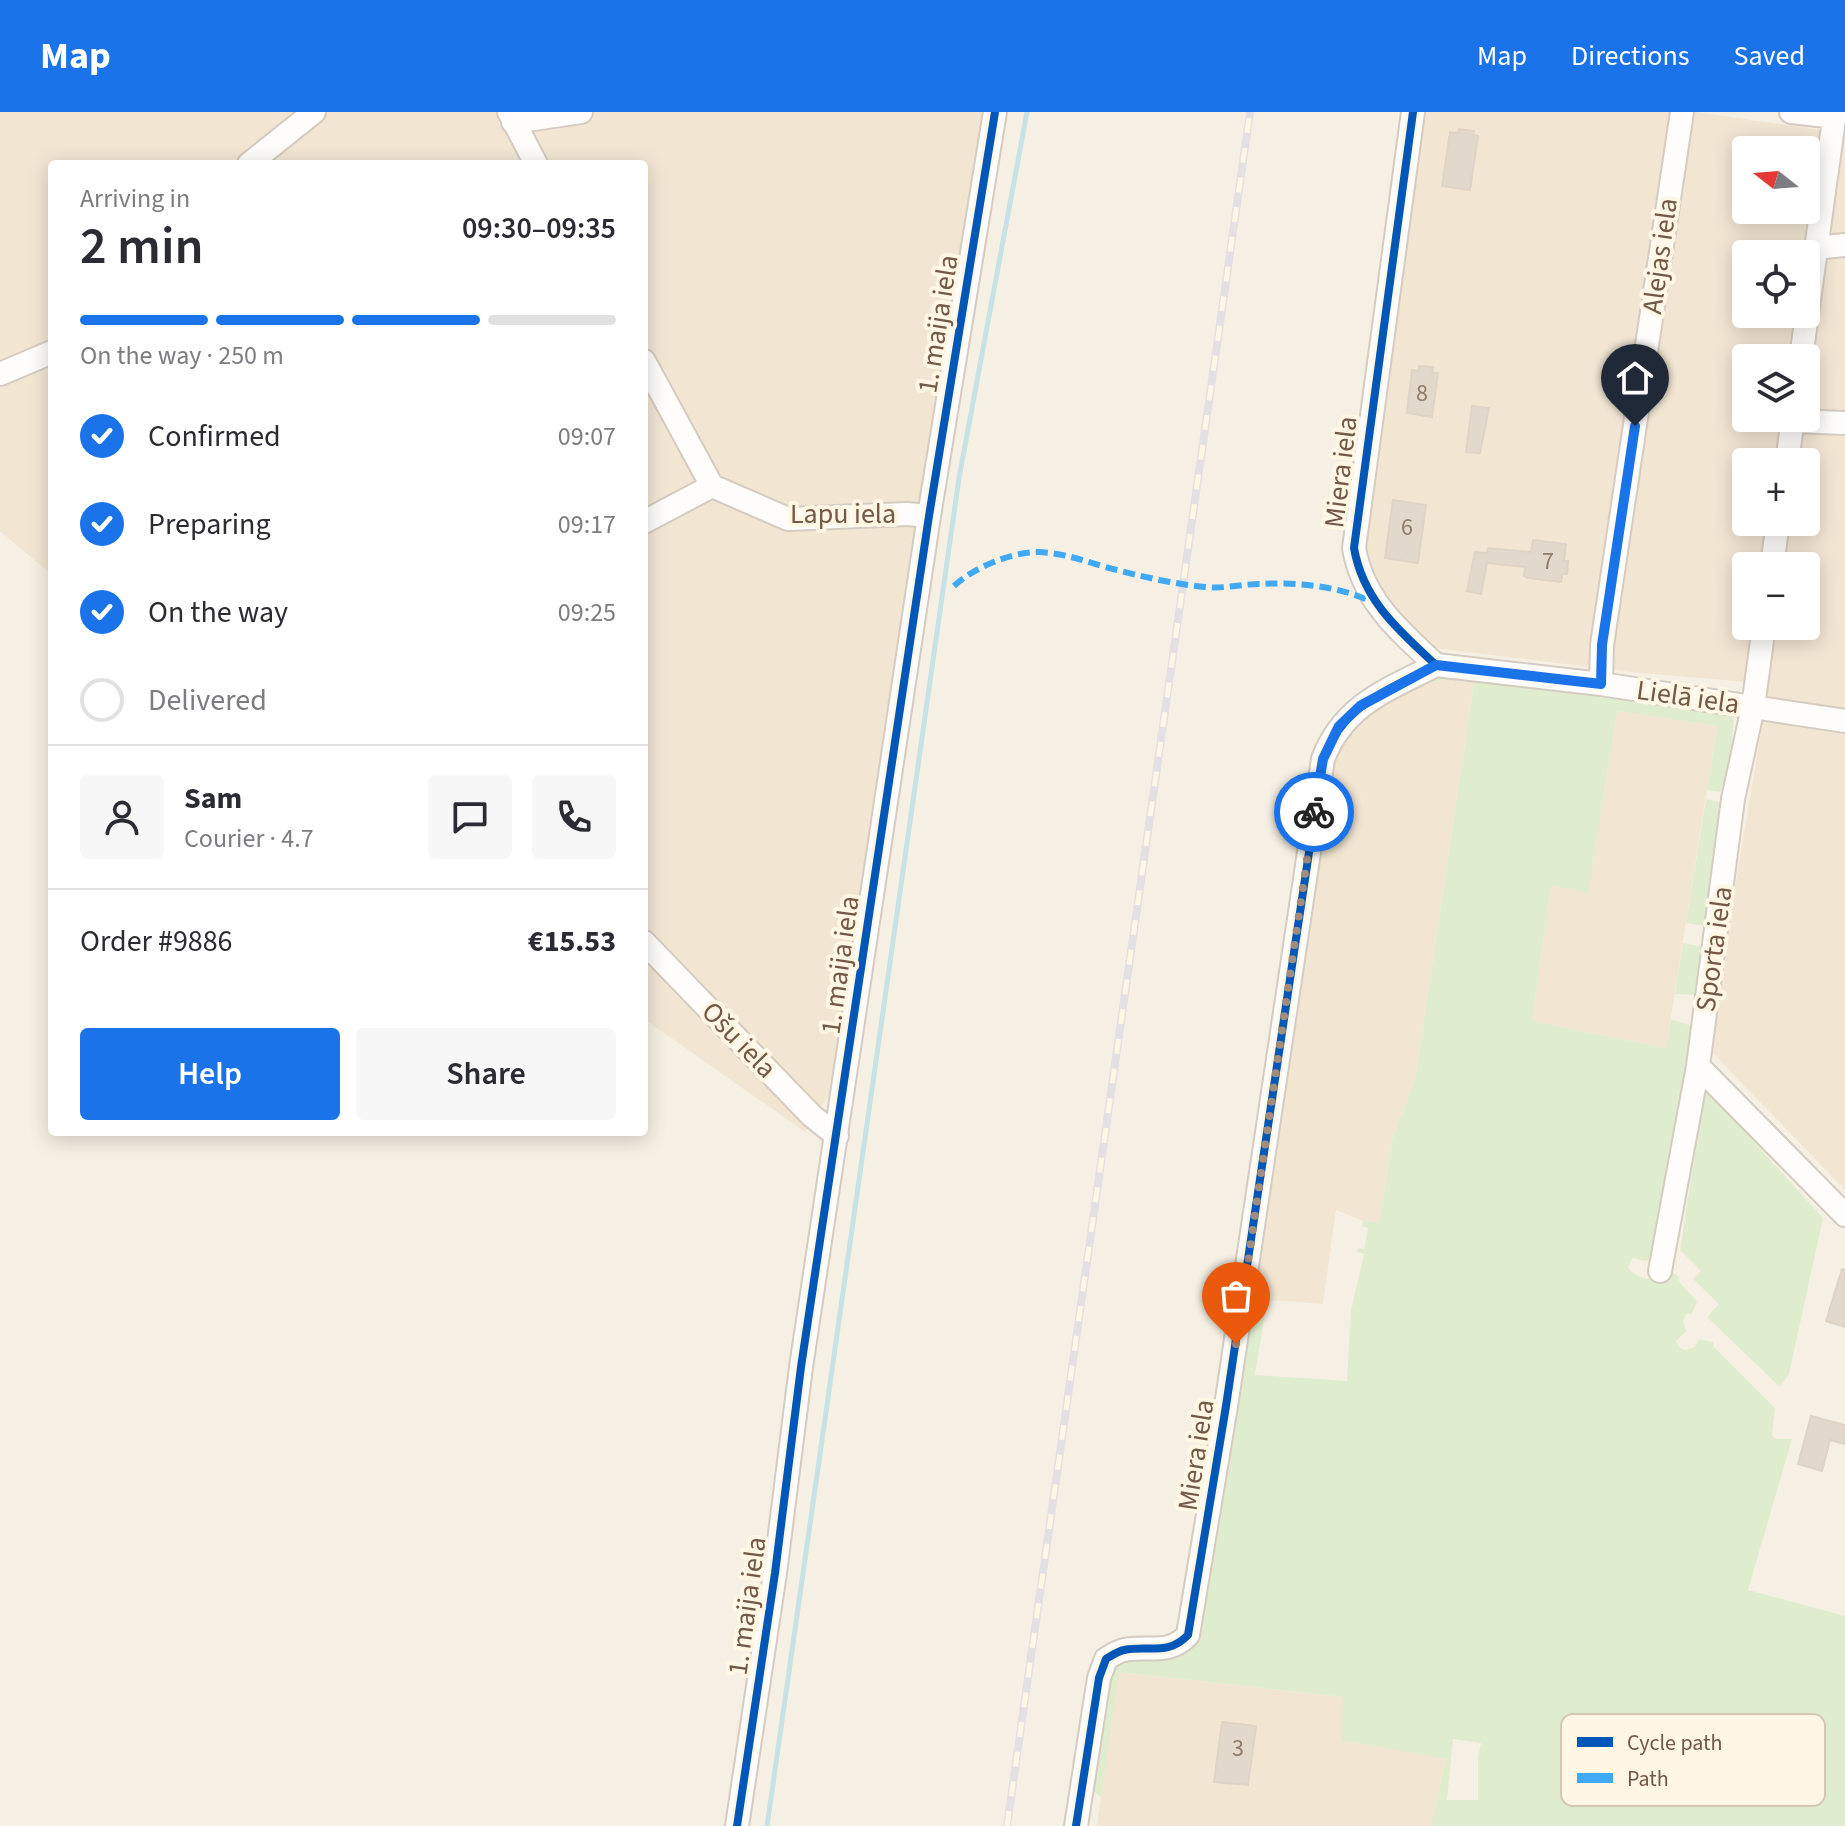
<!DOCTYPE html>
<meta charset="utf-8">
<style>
:root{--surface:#fff;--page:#f7f7f7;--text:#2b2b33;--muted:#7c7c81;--line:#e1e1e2;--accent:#1a73e8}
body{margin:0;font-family:"Source Sans 3",sans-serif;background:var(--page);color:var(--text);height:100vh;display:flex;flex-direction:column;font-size:30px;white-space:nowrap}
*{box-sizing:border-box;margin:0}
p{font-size:26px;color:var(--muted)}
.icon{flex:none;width:44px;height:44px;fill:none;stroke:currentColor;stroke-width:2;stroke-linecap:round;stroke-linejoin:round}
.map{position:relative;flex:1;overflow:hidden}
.side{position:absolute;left:48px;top:48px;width:600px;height:976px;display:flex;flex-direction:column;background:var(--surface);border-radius:8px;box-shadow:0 4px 20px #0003}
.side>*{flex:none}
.needle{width:52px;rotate:287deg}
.tools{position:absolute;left:1732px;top:24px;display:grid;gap:16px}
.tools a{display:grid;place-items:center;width:88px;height:88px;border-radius:8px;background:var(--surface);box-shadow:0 4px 20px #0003;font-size:40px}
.pin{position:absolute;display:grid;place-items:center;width:68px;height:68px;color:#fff;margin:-82px -34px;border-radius:50% 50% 50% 0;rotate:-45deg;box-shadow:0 0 8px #0007}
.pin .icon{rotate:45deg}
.courier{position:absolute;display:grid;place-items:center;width:80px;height:80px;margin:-40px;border:6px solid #1a73e8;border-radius:50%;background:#fff;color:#222;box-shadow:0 2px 10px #0007}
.summary em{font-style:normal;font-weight:600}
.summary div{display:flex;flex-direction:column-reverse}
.summary{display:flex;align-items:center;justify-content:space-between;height:136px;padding:0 32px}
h1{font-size:52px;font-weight:600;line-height:60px}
.bar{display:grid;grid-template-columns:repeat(4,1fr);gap:12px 8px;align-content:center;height:96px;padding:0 32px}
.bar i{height:10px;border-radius:6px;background:var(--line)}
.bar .on{background:var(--accent)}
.bar p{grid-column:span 4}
.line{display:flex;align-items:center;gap:20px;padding:0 32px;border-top:2px solid var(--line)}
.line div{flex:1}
.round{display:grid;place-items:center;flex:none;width:84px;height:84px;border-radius:8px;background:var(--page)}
ol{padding:0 32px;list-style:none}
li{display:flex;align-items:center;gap:24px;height:88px}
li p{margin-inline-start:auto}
li .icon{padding:8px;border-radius:50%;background:var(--accent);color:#fff;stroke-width:4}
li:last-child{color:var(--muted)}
li i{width:44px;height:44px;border:4px solid var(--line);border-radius:50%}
.cta{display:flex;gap:16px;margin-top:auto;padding:16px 32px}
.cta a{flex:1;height:92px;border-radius:8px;background:var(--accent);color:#fff;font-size:32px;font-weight:600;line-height:92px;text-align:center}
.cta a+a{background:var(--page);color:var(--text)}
header{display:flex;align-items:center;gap:48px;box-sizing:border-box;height:112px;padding:0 40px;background:var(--accent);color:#fff}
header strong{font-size:38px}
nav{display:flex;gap:44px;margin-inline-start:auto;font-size:28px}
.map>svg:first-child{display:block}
.residential{fill:#f2e6d3;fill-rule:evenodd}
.green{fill:#dfedce;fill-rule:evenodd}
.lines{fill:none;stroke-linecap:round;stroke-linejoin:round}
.stream{stroke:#c6e2e6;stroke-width:5}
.building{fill:#e2d8cc;stroke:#dfd3c6;stroke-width:2}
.minor-casing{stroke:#d5cbc0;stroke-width:26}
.minor{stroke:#fefdfb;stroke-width:22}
.rail-casing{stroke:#e3e0e3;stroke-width:8}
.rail{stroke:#fff6e4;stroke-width:5;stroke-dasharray:15;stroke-linecap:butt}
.quiet{stroke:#3fa9f5;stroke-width:6;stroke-dasharray:12 6;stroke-linecap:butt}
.cycleway-casing{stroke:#fff6e4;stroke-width:13}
.cycleway{stroke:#0057b8;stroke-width:8}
.done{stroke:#a18d7d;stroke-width:8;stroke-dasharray:0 14.4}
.route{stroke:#1a73e8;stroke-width:10}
.labels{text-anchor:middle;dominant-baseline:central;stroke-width:8;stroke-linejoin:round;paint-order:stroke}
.number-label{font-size:24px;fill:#907a69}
.street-label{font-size:28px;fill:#735845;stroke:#fff6e4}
.key{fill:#fff6e4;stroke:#d5c7b4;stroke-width:2}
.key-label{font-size:22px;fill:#735845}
</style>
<header>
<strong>Map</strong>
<nav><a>Map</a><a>Directions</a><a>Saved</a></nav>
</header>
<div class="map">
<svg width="1845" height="1714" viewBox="0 0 1845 1714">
<rect width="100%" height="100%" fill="#f6f0e4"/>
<path class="residential" d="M0 0H985L831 979 805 1020 644 907V52H52V463L0 419Z
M1425 0H1697L1840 21 1845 0V1078L1708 936 1769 572 1630 560 1434 536 1402 507 1373 469 1362 436ZM1746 38H1806V98H1746ZM1746 142H1806V202H1746ZM1746 246H1806V306H1746ZM1746 350H1806V410H1746ZM1746 454H1806V514H1746Z
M1453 565 1474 569 1415 968 1392 1028 1379 1111 1363 1109 1336 1098 1323 1192 1255 1187 1331 653 1347 619 1373 599 1432 568Z
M1617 599 1717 614 1666 936 1532 909 1551 774 1588 780Z
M1118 1560 1343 1585 1446 1646 1431 1714H1097Z"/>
<path class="green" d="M1444 562 1726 600 1734 608 1728 669 1726 676 1719 680 1707 678 1717 614 1617 599 1588 781 1551 774 1532 909 1666 936 1671 907 1695 915 1654 1144 1646 1149 1633 1146 1628 1155C1639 1171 1657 1169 1672 1160L1678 1164 1680 1171 1697 1189 1692 1202H1686L1683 1209 1686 1219 1676 1229 1680 1236 1685 1238 1695 1235 1698 1227 1713 1230 1714 1235 1775 1296 1772 1323 1776 1327H1792L1748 1478 1845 1504V1714H1431L1446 1647 1342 1628 1343 1585 1119 1560 1101 1685 1091 1677 1103 1572 1119 1547 1177 1541 1267 1084H1270L1255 1186 1267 1188 1255 1263 1347 1269 1351 1199 1364 1142 1357 1140 1358 1136 1364 1137 1368 1116 1362 1114 1363 1109 1379 1111 1392 1028 1415 968 1474 570C1431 561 1410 580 1373 599L1409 573ZM1453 1627 1481 1631 1478 1644V1688H1447Z
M1706 687 1723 691 1711 815 1686 811Z
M1683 831 1707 836 1698 883 1675 882Z
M1705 976 1823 1106 1789 1262 1780 1275 1707 1205 1719 1192 1693 1167 1701 1159 1680 1138Z"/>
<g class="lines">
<path class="stream" d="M767 1714 959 366 1027 0"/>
</g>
<path class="building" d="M1459 17 1474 19 1473 23 1478 24 1470 78 1442 74 1450 20 1458 21Z
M1419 254 1433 255 1432 261H1438L1432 305 1407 301 1412 258 1419 259Z
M1472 294 1489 296 1480 341 1466 340Z
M1393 388 1426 393 1418 451 1385 446Z
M1533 428 1566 432 1564 449H1568L1567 462H1562L1561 470 1528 466 1524 464 1525 455 1487 451 1481 482 1467 479 1475 440 1487 441 1488 436 1531 440Z
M1842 1157 1845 1158V1215L1826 1209Z
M1811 1304 1845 1313V1332L1830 1328 1822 1359 1798 1352Z
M1222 1610 1256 1614 1248 1673 1214 1670Z"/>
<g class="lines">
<g class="minor-casing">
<path id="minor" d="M509 0 536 52
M1791 0 1835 5
M513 10 581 0
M249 52 314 0
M1815 136 1845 133
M1801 246 1835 0
M644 249 712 374 788 407 907 402 929 404
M0 262 52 240
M1793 309 1845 311
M1787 350 1793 306
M644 410 712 374
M1772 454 1778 410
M1436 553 1601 572 1845 609
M1601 572 1602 533 1682 0
M644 830 812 1004 837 1024
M1698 954 1845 1103
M1660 1159 1698 954 1733 687 1753 595 1764 514
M737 1714 775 1461 801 1255 929 404 995 0
M1076 1714 1099 1566 1106 1547C1111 1544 1118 1539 1124 1538 1149 1533 1168 1544 1188 1523L1226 1294 1323 647C1344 592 1388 578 1436 553 1398 518 1363 488 1354 436L1413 0"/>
</g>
<use href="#minor" class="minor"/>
<g class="rail-casing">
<path id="rail" d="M1007 1714 1250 0"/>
</g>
<use href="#rail" class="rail"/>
<path class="quiet" d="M954 474C973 456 1011 440 1038 440 1064 441 1085 449 1109 456 1139 464 1174 472 1205 475 1225 477 1241 472 1260 472 1297 470 1341 474 1374 491"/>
<g class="cycleway-casing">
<path id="cycleway" d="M737 1714 775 1461 801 1255 929 404 995 0
M1076 1714 1099 1566 1106 1547C1111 1544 1118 1539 1124 1538 1149 1533 1168 1544 1188 1523L1226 1294 1323 647C1344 592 1388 578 1436 553 1398 518 1363 488 1354 436L1413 0"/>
</g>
<use href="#cycleway" class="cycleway"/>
</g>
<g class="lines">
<path class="done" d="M1236 1232 1314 700"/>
<path class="route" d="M1314 700 1323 647 1339 614 1360 594 1436 553 1601 572 1602 533 1635 314"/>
</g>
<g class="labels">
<g class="number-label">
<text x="1422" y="281">8</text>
<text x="1407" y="415">6</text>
<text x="1548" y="449">7</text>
<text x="1238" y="1636">3</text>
</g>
<g class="street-label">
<text transform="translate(1660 144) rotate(-82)">Alejas iela</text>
<text transform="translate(938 212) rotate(-81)">1. maija iela</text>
<text transform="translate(1341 360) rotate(-83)">Miera iela</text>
<text x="843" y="402">Lapu iela</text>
<text transform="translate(1688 585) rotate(8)">Lielā iela</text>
<text transform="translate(1714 837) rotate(-82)">Sporta iela</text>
<text transform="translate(840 853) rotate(-82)">1. maija iela</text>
<text transform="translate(739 928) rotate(46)">Ošu iela</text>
<text transform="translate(1196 1343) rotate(-81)">Miera iela</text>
<text transform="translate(747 1494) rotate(-82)">1. maija iela</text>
</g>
</g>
<rect x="1561" y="1602" width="264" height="92" rx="12" class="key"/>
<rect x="1577" y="1625" width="36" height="10" fill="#0057b8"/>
<rect x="1577" y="1661" width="36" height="10" fill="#3fa9f5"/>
<g class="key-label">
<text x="1627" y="1638">Cycle path</text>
<text x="1627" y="1674">Path</text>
</g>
</svg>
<div class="tools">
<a><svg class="needle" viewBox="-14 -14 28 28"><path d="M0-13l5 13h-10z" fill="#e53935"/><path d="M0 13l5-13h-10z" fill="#7c7c81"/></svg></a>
<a><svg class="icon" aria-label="locate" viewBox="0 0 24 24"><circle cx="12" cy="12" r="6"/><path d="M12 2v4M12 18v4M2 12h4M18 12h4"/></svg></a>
<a><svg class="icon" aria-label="layers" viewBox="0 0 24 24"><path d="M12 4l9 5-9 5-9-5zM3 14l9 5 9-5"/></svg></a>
<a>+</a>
<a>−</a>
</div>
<div class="pin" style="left:1236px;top:1232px;background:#ea580c"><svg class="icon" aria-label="bag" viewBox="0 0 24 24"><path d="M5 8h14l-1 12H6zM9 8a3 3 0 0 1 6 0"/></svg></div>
<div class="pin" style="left:1635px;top:314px;background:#1f2937"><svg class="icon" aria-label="home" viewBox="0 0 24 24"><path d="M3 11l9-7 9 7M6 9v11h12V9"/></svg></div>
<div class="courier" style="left:1314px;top:700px"><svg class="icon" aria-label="bike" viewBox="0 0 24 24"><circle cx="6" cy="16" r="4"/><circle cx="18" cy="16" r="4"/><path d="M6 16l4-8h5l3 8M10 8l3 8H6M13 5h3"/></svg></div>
<section class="side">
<div class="summary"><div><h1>2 min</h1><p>Arriving in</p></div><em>09:30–09:35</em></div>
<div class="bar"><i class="on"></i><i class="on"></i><i class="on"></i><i></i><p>On the way · 250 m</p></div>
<ol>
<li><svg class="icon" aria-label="check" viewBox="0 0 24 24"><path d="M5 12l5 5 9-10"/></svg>Confirmed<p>09:07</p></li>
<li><svg class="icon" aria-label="check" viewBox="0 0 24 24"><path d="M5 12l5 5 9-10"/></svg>Preparing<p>09:17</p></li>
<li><svg class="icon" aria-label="check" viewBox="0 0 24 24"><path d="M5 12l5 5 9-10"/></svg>On the way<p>09:25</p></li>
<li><i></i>Delivered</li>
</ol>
<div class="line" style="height:144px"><a class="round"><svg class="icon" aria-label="person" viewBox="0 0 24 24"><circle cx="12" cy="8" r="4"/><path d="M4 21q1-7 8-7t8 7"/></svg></a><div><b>Sam</b><p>Courier · 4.7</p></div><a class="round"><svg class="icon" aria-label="chat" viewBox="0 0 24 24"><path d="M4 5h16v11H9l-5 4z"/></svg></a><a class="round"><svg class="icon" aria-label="phone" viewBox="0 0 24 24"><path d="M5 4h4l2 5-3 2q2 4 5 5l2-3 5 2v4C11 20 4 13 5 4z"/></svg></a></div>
<div class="line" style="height:104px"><div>Order #9886</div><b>€15.53</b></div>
<div class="cta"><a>Help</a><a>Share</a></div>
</section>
</div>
